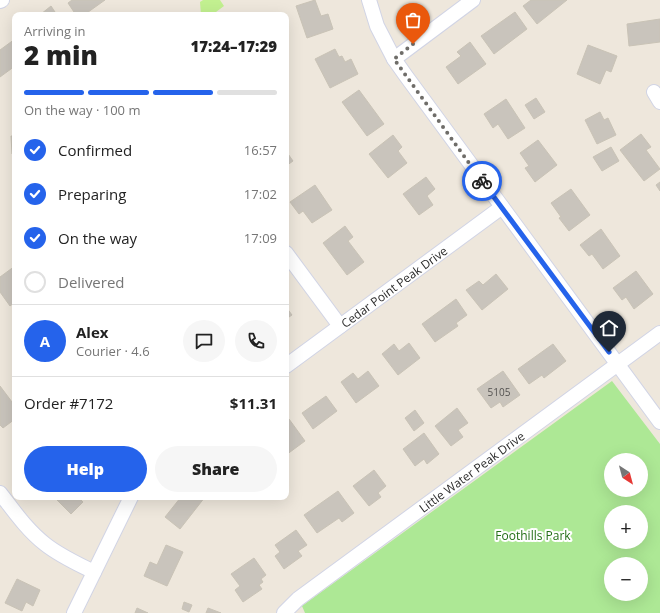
<!DOCTYPE html>
<meta charset="utf-8">
<style>
:root{--surface:#fff;--page:#f6f6f6;--text:#222;--muted:#767676;--line:#e0e0e0;--accent:#2563eb}
body{margin:0;font-family:"Open Sans",sans-serif;background:var(--page);color:var(--text);height:100vh;display:flex;flex-direction:column;font-size:15px;white-space:nowrap}
*{box-sizing:border-box;margin:0}
p{font-size:13px;color:var(--muted)}
.icon{flex:none;width:22px;height:22px;fill:none;stroke:currentColor;stroke-width:2;stroke-linecap:round;stroke-linejoin:round}
.map{position:relative;flex:1;overflow:hidden}
.details{position:absolute;left:12px;top:12px;width:277px;height:488px;display:flex;flex-direction:column;background:var(--surface);border-radius:8px;box-shadow:0 4px 16px #0002}
.details>*{flex:none}
.needle{width:26px;rotate:144deg}
.tools{position:absolute;left:604px;top:453px;display:grid;gap:8px}
.tools a{display:grid;place-items:center;width:44px;height:44px;border-radius:50%;background:var(--surface);box-shadow:0 4px 16px #0002;font-size:20px}
.pin{position:absolute;display:grid;place-items:center;width:34px;height:34px;color:#fff;margin:-41px -17px;border-radius:50% 50% 50% 0;rotate:-45deg;box-shadow:0 0 4px #0007}
.pin .icon{rotate:45deg}
.courier{position:absolute;display:grid;place-items:center;width:40px;height:40px;margin:-20px;border:3px solid #2563eb;border-radius:50%;background:#fff;color:#222;box-shadow:0 1px 5px #0007}
.head em{font-style:normal;font-weight:800}
.head div{display:flex;flex-direction:column-reverse}
.head{display:flex;align-items:center;justify-content:space-between;height:68px;padding:0 12px}
h1{font-size:26px;font-weight:800;line-height:30px}
.bar{display:grid;grid-template-columns:repeat(4,1fr);gap:6px 4px;align-content:center;height:48px;padding:0 12px}
.bar i{height:5px;border-radius:3px;background:var(--line)}
.bar .on{background:var(--accent)}
.bar p{grid-column:span 4}
.line{display:flex;align-items:center;gap:10px;padding:0 12px;border-top:1px solid var(--line)}
.line div{flex:1}
.round{display:grid;place-items:center;flex:none;width:42px;height:42px;border-radius:21px;background:var(--page)}
ol{padding:0 12px;list-style:none}
li{display:flex;align-items:center;gap:12px;height:44px}
li p{margin-inline-start:auto}
li .icon{padding:4px;border-radius:50%;background:var(--accent);color:#fff;stroke-width:4}
li:last-child{color:var(--muted)}
li i{width:22px;height:22px;border:2px solid var(--line);border-radius:50%}
.cta{display:flex;gap:8px;margin-top:auto;padding:8px 12px}
.cta a{flex:1;height:46px;border-radius:24px;background:var(--accent);color:#fff;font-size:16px;font-weight:800;line-height:46px;text-align:center}
.cta a+a{background:var(--page);color:var(--text)}
.map>svg:first-child{display:block}
.green{fill:#ade895;fill-rule:evenodd}
.pitch{fill:#c2f090}
.building{fill:#c9c4bc;stroke:#c9c3b6}
.lines{fill:none;stroke-linecap:round;stroke-linejoin:round}
.street-casing{stroke:#d1d4e5;stroke-width:16}
.street{stroke:#fff;stroke-width:14}
.done{stroke:#6f6d69;stroke-width:4;stroke-dasharray:0 7.2}
.route{stroke:#2563eb;stroke-width:5}
.labels{text-anchor:middle;dominant-baseline:central;stroke-width:4;stroke-linejoin:round;paint-order:stroke}
.number-label{font-size:10px;fill:#52514f}
.street-label{font-size:12px;fill:#2b2b2b;stroke:#fff}
.park-label{font-size:12px;fill:#236e15;stroke:#fff}
</style>
<div class="map">
<svg width="660" height="613" viewBox="0 0 660 613">
<rect width="100%" height="100%" fill="#eee7dc"/>
<path class="green" d="M612 381 660 444V613H305L302 606ZM611 460H641V490H611ZM611 512H641V542H611ZM611 564H641V594H611Z"/>
<path class="pitch" d="M203 0H220L224 6 212 15H201L200 2Z"/>
<path class="building" d="M72 0H105L84 15H76L68 3Z
M315 0 321 16 328 14 333 29 307 38 296 6Z
M531 0H567L537 24 523 6Z
M51 6 57 15H42L41 14Z
M515 12 527 29 494 54 481 36Z
M660 19V42L629 46 627 24Z
M15 39V66L0 77V50Z
M470 42 486 64 458 84 446 67 461 56 457 52Z
M588 45 617 56 611 72 606 70 600 84 577 74Z
M335 49 339 57 342 56 345 62 351 59 358 74 330 88 315 59Z
M359 90 384 124 367 136 342 102Z
M536 98 545 112 534 119 525 105Z
M506 99 525 128 508 139 498 124 493 128 484 114Z
M600 112 604 120 608 118 616 135 597 144 585 120Z
M641 134 651 147 646 150 660 169 644 181 620 150Z
M393 135 402 147 398 151 407 163 388 178 369 154Z
M11 136H15V154H12Z
M538 140 557 165 535 182 525 168 529 166 520 153Z
M611 147 619 161 602 171 593 157Z
M286 151 293 161 286 166Z
M426 177 435 189 427 196 433 205 419 215 403 194Z
M660 182V191L656 185Z
M315 185 332 210 312 223 303 211 299 214 290 202Z
M571 189 590 215 569 231 559 218 561 217 551 203Z
M345 226 353 237 348 241 364 262 347 275 323 243Z
M601 229 620 256 603 269 592 254 589 256 580 245Z
M15 266V302L10 306 0 292V277Z
M636 271 653 294 634 309 626 297 622 300 613 288Z
M496 274 508 289 482 310 466 290 479 281 483 285Z
M456 299 467 315 456 323 458 326 435 342 422 324Z
M286 307 292 315 286 319Z
M409 343 420 358 398 375 382 354 394 344 399 351Z
M553 344 566 361 544 378 542 375 529 384 518 369Z
M368 371 379 386 356 403 341 382 353 373 358 379Z
M503 371 520 395 503 407 500 402 491 408 477 389Z
M0 386 15 406V419L3 428 0 425Z
M326 396 337 411 313 429 302 413Z
M457 408 468 423 458 430 463 437 451 446 435 426Z
M415 410 424 423 414 431 405 418Z
M289 419 305 441 286 455V422Z
M424 433 439 454 427 464 424 459 415 466 403 449Z
M374 470 386 486 378 493 381 497 369 506 353 486Z
M338 491 354 513 342 522 339 518 317 533 304 515Z
M54 497H78L83 502 71 514Z
M181 497H205L180 529 165 517Z
M296 530 307 545 298 551 302 556 284 569 275 556 280 552 275 545Z
M166 545 183 552 167 586 144 576 150 562 157 565Z
M254 558 266 575 261 579 263 582 259 585 262 589 243 602 235 590 240 586 231 574Z
M17 579 40 590 33 606 26 602 22 611 5 603Z
M184 602 192 605 189 612 182 609Z
M137 608 148 613H135Z
M208 608 221 613H206Z"/>
<g class="lines">
<g class="street-casing">
<g id="street">
<path d="M369 0 377 26 394 59 406 76 660 422"/>
<path d="M0 1 2 0"/>
<path d="M394 59 473 0"/>
<path d="M654 92 660 102"/>
<path d="M286 253 340 326"/>
<path id="s1" d="M286 366 502 207"/>
<path d="M0 493C14 511 27 530 45 544 60 556 78 564 94 572"/>
<path d="M74 613 131 497"/>
<path id="s2" d="M284 613 298 599 660 333"/>
</g>
</g>
<use href="#street" class="street"/>
</g>
<g class="lines">
<path class="done" d="M413 44 394 59 482 181"/>
<path class="route" d="M482 181 609 352"/>
</g>
<g class="labels">
<g class="number-label">
<text x="499" y="392">5105</text>
</g>
<g class="street-label">
<text stroke="none"><textPath href="#s1" startOffset="134">Cedar Point Peak Drive</textPath></text>
<text stroke="none"><textPath href="#s2" startOffset="235">Little Water Peak Drive</textPath></text>
</g>
<g class="park-label">
<text x="533" y="535">Foothills Park</text>
</g>
</g>
</svg>
<div class="tools">
<a><svg class="needle" viewBox="-14 -14 28 28"><path d="M0-13l5 13h-10z" fill="#e53935"/><path d="M0 13l5-13h-10z" fill="#767676"/></svg></a>
<a>+</a>
<a>−</a>
</div>
<div class="pin" style="left:413px;top:44px;background:#ea580c"><svg class="icon" aria-label="bag" viewBox="0 0 24 24"><path d="M5 8h14l-1 12H6zM9 8a3 3 0 0 1 6 0"/></svg></div>
<div class="pin" style="left:609px;top:352px;background:#1f2937"><svg class="icon" aria-label="home" viewBox="0 0 24 24"><path d="M3 11l9-7 9 7M6 9v11h12V9"/></svg></div>
<div class="courier" style="left:482px;top:181px"><svg class="icon" aria-label="bike" viewBox="0 0 24 24"><circle cx="6" cy="16" r="4"/><circle cx="18" cy="16" r="4"/><path d="M6 16l4-8h5l3 8M10 8l3 8H6M13 5h3"/></svg></div>
<section class="details">
<div class="head"><div><h1>2 min</h1><p>Arriving in</p></div><em>17:24–17:29</em></div>
<div class="bar"><i class="on"></i><i class="on"></i><i class="on"></i><i></i><p>On the way · 100 m</p></div>
<ol>
<li><svg class="icon" aria-label="check" viewBox="0 0 24 24"><path d="M5 12l5 5 9-10"/></svg>Confirmed<p>16:57</p></li>
<li><svg class="icon" aria-label="check" viewBox="0 0 24 24"><path d="M5 12l5 5 9-10"/></svg>Preparing<p>17:02</p></li>
<li><svg class="icon" aria-label="check" viewBox="0 0 24 24"><path d="M5 12l5 5 9-10"/></svg>On the way<p>17:09</p></li>
<li><i></i>Delivered</li>
</ol>
<div class="line" style="height:72px"><b class="round" style="background:var(--accent);color:#fff">A</b><div><b>Alex</b><p>Courier · 4.6</p></div><a class="round"><svg class="icon" aria-label="chat" viewBox="0 0 24 24"><path d="M4 5h16v11H9l-5 4z"/></svg></a><a class="round"><svg class="icon" aria-label="phone" viewBox="0 0 24 24"><path d="M5 4h4l2 5-3 2q2 4 5 5l2-3 5 2v4C11 20 4 13 5 4z"/></svg></a></div>
<div class="line" style="height:52px"><div>Order #7172</div><b>$11.31</b></div>
<div class="cta"><a>Help</a><a>Share</a></div>
</section>
</div>
